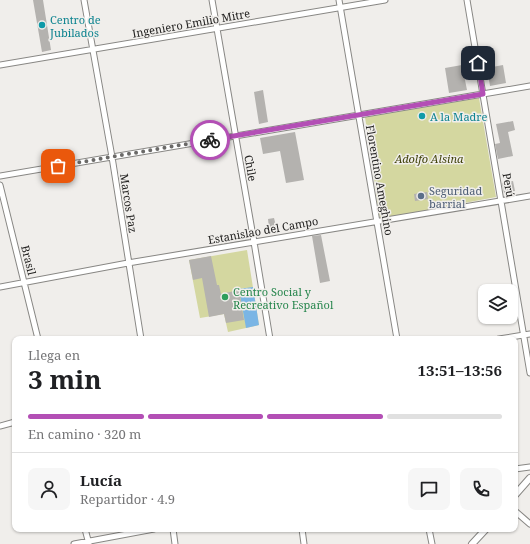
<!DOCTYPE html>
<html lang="es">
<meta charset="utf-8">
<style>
:root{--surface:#fff;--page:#f6f6f6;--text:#202124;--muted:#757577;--line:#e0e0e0;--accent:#b34fb5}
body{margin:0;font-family:"Noto Serif",serif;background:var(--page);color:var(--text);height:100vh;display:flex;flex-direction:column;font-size:15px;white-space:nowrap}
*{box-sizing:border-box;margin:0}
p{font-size:13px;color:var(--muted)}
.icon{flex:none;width:22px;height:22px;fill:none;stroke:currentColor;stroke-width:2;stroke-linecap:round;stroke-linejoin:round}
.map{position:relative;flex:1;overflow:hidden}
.drawer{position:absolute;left:12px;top:336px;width:506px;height:196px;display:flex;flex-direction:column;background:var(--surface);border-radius:8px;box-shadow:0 1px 3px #0004}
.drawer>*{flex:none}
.controls{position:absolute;left:478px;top:284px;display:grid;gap:8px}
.controls a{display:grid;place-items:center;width:40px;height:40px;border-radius:8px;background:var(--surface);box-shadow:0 1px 3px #0004;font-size:20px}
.pin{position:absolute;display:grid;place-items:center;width:34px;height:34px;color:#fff;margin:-17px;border-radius:8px;box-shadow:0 2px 6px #0006}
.courier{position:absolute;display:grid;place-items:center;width:40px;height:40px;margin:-20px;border:3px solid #b34fb5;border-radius:50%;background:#fff;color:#222;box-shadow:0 1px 5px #0007}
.headline em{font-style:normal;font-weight:700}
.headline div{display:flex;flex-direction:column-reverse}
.headline{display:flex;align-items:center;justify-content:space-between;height:68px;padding:0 16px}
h1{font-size:26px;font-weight:700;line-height:30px}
.bar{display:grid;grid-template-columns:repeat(4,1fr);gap:6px 4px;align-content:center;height:48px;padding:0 16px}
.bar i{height:5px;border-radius:3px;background:var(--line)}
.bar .active{background:var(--accent)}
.bar p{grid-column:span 4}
.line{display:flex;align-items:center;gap:10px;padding:0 16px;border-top:1px solid var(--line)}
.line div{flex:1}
.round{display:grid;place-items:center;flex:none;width:42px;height:42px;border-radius:8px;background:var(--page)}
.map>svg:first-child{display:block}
.green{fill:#d4d7a0}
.water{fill:#7ab5e5}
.building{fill:#b4b2af}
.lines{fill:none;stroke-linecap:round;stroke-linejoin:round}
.minor-casing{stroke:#888784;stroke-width:7}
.tertiary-casing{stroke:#888784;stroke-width:8}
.minor{stroke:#fff;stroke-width:5}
.tertiary{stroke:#fff;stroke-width:6}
.done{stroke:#6b6a68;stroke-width:4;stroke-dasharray:0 7.2}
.route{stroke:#b34fb5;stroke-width:5}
.culture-dot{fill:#0f9aa8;stroke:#f0eeeb;stroke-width:1.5}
.service-dot{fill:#5c6f8a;stroke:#f0eeeb;stroke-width:1.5}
.leisure-dot{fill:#2e9e5b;stroke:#f0eeeb;stroke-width:1.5}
.labels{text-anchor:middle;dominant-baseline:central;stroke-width:3;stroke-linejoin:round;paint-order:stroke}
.culture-label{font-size:11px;fill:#0d838f;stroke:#f0eeeb;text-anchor:start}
.street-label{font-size:11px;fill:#242322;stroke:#f0eeeb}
.park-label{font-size:11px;font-style:italic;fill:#404209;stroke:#f0eeeb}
.service-label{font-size:11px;fill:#4e5e75;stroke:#f0eeeb;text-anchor:start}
.leisure-label{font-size:11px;fill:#27864d;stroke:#f0eeeb;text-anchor:start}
</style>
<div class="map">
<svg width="530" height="544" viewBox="0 0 530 544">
<rect width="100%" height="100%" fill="#f0eeeb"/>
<path class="green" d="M479 98 496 197 380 219 365 117Z
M247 250 259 325 228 332 224 314 200 318 189 260Z"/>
<path class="water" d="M253 287 259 325 246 328 239 289Z"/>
<path class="building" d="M33 0H43L51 50 42 52Z
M462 65 467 90 449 93 445 68Z
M503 65 506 83 490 86 487 68Z
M263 90 268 122 259 124 254 92Z
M513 121 515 130 508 132 513 156 498 159 495 144 500 143 496 124Z
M295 132 304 180 286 183 280 151 263 154 260 138Z
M513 181 515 191 504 193 502 183Z
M427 192 428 199 415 201 414 194Z
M274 218 276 226 269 228 268 219Z
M321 235 330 281 320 283 312 236Z
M211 256 217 285H219L221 294 239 290 244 320 226 323 224 314 209 317 202 278 193 280 189 260Z"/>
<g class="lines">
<g class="minor-casing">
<path id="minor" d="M84 0 112 157 141 339
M212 0 254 242 270 339
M339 0 397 339
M467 0 530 373
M0 65 385 0
M0 176 530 86
M0 185 38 339
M0 287 128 263 530 196
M499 339 530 334
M0 426 15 422
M515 469 530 467
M515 511 530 524
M85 529 89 544
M173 529 175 544
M302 529 304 544
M429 529 432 544
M74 544 154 529"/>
</g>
<g class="tertiary-casing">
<path id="tertiary" d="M515 495 530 478
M472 544 486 529"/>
</g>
<use href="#minor" class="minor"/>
<use href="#tertiary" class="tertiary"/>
</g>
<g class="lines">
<path class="done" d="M58 166 210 140"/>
<path class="route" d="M210 140 483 94 478 63"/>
</g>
<g class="culture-dot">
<circle cx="42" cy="25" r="4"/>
<circle cx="422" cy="116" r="4"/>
</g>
<circle class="service-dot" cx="421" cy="196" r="4"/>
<circle class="leisure-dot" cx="225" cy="297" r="4"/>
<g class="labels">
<g class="culture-label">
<text x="50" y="19">Centro de<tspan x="50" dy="13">Jubilados</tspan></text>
<text x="430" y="116">A la Madre</text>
</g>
<g class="street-label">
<text transform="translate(191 23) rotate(-10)">Ingeniero Emilio Mitre</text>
<text transform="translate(251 168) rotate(80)">Chile</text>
<text transform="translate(380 180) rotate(80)">Florentino Ameghino</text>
<text transform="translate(509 185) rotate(80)">Perú</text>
<text transform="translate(129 203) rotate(81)">Marcos Paz</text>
<text transform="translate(263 230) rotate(-10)">Estanislao del Campo</text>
<text transform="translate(29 260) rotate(76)">Brasil</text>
</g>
<g class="park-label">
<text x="429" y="158">Adolfo Alsina</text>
</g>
<g class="service-label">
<text x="429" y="190">Seguridad<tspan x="429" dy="13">barrial</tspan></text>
</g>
<g class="leisure-label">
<text x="233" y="291">Centro Social y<tspan x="233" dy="13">Recreativo Español</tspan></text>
</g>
</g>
</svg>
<div class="controls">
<a><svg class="icon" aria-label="layers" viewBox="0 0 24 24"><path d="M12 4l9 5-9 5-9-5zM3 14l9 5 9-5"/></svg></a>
</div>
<div class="pin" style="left:58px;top:166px;background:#ea580c"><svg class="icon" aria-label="bag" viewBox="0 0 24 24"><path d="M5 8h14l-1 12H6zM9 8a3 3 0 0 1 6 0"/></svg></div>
<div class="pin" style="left:478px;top:63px;background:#1f2937"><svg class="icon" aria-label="home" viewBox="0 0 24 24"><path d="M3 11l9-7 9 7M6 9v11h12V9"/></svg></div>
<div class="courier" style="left:210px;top:140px"><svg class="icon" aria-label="bike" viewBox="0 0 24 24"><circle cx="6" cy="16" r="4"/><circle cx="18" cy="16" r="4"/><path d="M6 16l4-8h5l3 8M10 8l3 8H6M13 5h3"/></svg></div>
<section class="drawer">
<div class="headline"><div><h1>3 min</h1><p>Llega en</p></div><em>13:51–13:56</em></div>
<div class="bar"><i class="active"></i><i class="active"></i><i class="active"></i><i></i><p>En camino · 320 m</p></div>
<div class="line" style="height:72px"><a class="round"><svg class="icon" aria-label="person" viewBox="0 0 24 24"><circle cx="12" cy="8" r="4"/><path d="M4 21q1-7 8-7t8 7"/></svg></a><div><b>Lucía</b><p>Repartidor · 4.9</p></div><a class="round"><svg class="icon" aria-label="chat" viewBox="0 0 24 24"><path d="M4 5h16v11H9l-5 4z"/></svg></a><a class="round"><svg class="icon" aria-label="phone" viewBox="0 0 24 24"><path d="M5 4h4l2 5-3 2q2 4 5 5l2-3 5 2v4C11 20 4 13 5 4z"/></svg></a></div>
</section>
</div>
